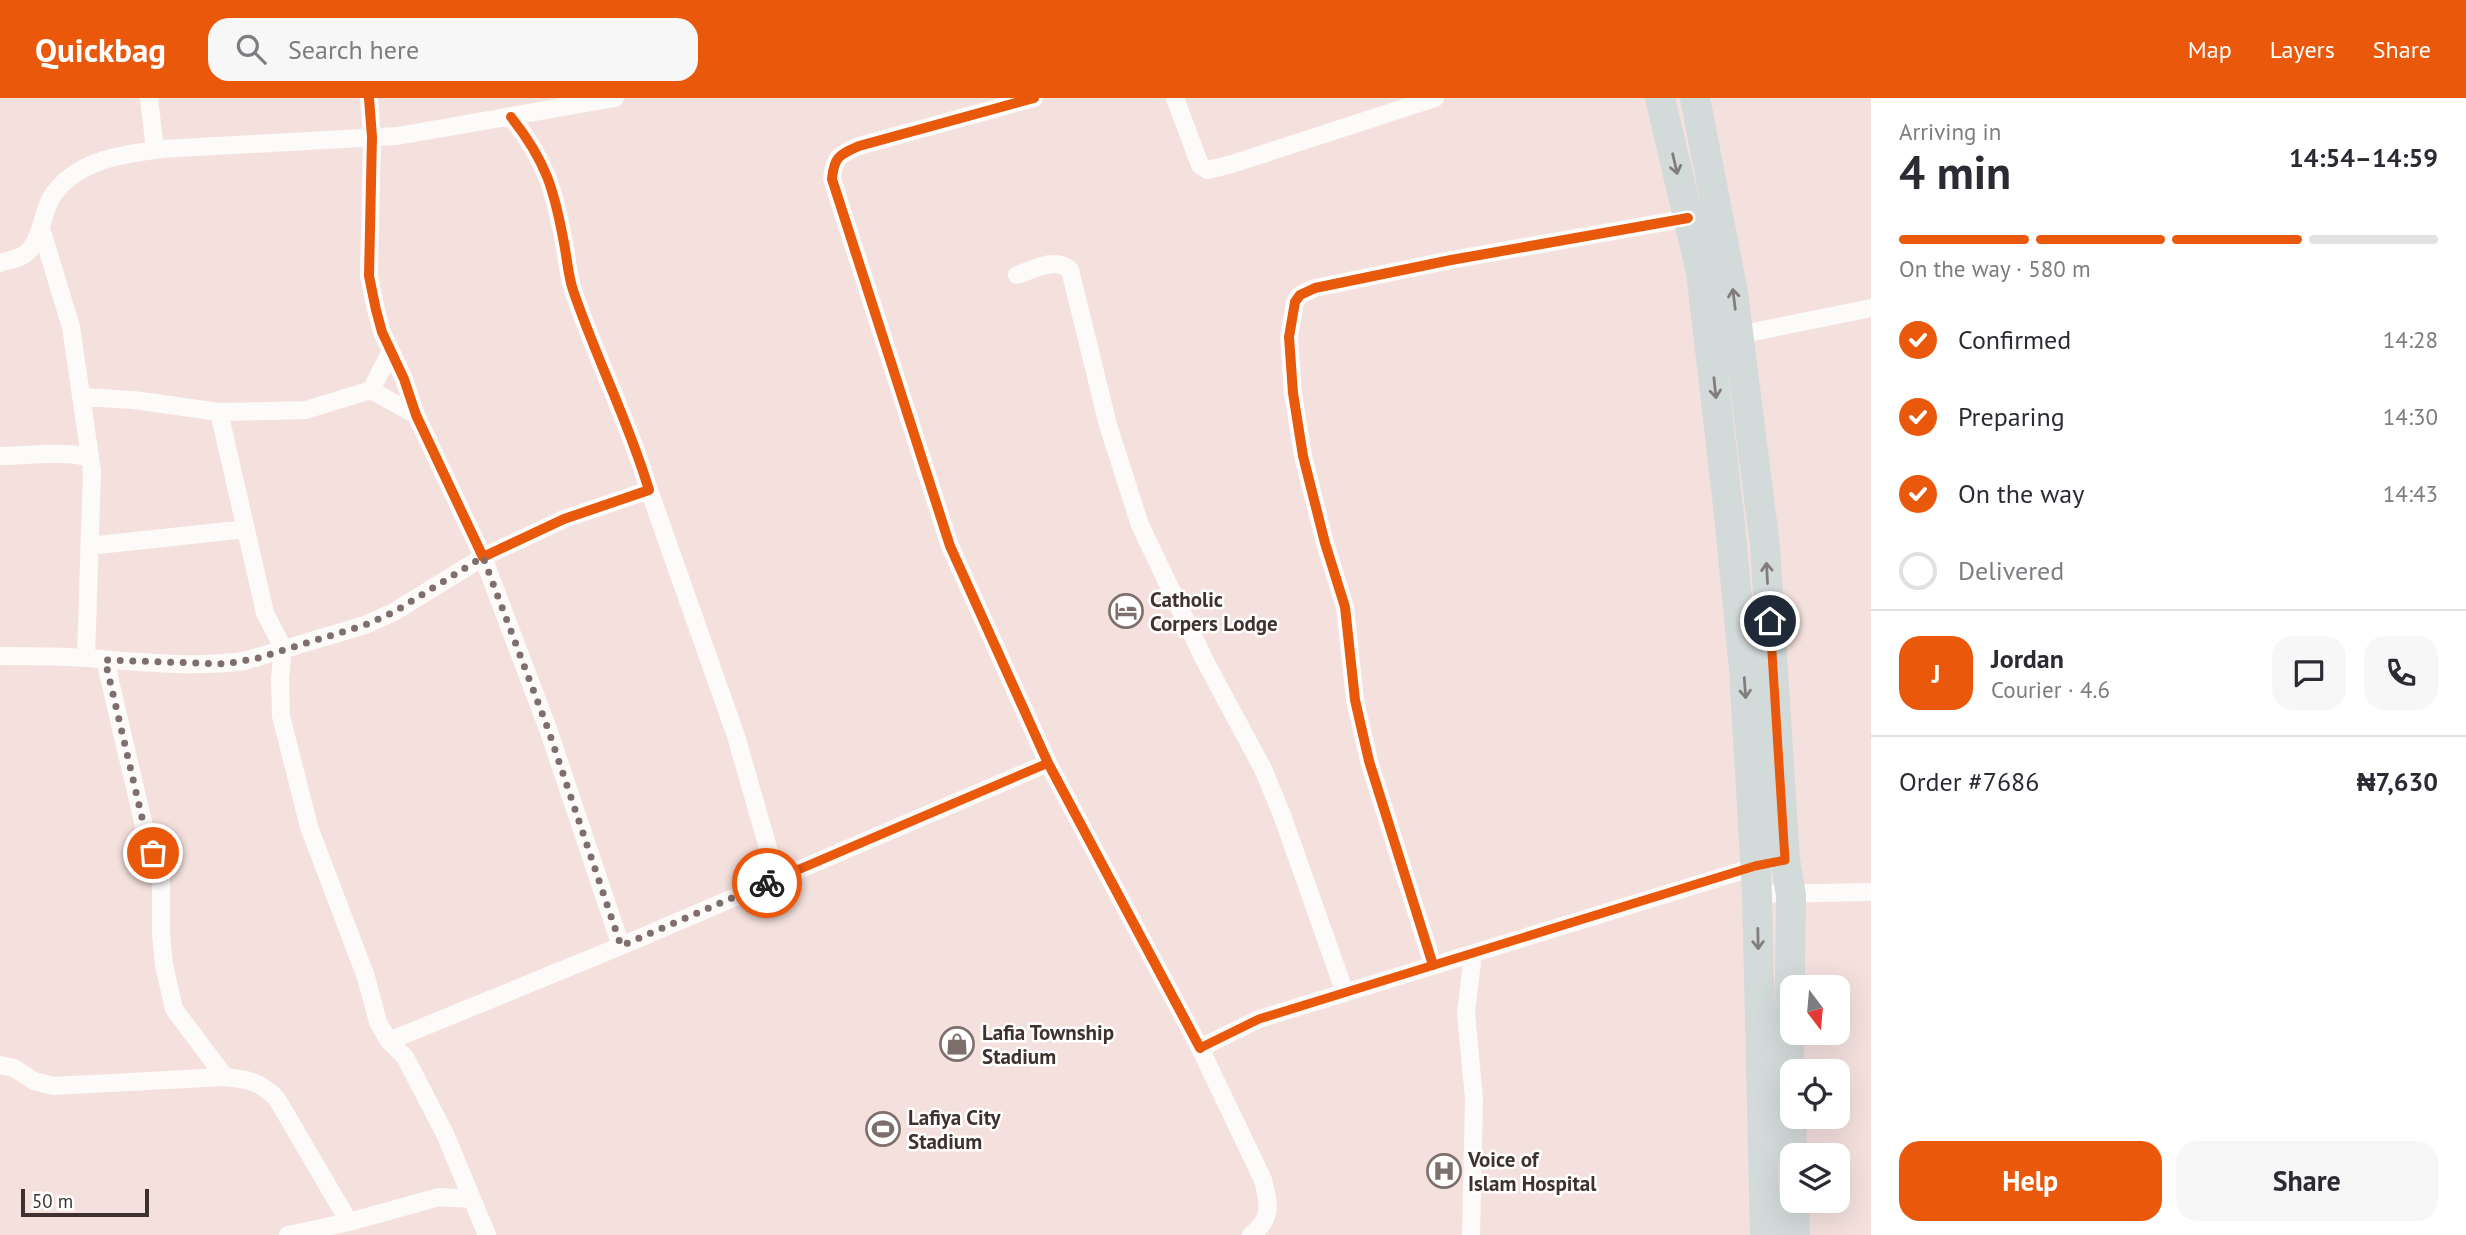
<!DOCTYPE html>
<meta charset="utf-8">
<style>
:root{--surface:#fff;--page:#f7f7f7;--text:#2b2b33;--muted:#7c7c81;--line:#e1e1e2;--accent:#ea580c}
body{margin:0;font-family:"PT Sans",sans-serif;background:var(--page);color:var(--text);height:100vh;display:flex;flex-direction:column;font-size:26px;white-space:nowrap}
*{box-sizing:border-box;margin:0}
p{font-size:23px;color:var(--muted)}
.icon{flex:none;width:38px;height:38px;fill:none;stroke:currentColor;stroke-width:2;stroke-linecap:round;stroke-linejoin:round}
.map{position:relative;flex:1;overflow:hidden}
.sheet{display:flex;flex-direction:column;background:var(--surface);width:595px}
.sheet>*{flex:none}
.needle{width:46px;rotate:164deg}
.fabs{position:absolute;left:1780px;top:877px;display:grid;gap:14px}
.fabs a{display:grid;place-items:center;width:70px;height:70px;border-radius:14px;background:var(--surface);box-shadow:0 7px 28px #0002;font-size:35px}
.scale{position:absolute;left:21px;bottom:18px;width:128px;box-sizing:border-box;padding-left:7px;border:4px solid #3e312f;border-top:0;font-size:19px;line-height:24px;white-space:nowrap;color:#3e312f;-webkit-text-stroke:5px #fff;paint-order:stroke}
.pin{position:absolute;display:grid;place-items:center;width:60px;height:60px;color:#fff;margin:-30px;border:4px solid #fff;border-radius:50%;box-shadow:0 2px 7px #0007}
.courier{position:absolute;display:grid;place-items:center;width:70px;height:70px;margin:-35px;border:5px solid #ea580c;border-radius:50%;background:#fff;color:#222;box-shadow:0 2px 9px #0007}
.headline em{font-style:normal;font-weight:800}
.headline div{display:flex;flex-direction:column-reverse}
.headline{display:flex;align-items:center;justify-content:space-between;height:119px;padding:0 28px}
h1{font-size:46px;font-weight:800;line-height:52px}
.bar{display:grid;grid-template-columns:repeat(4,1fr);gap:10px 7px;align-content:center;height:84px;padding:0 28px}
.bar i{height:9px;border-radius:5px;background:var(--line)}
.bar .current{background:var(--accent)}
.bar p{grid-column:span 4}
.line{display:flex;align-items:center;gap:18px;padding:0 28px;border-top:2px solid var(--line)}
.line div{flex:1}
.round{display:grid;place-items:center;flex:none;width:74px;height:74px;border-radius:21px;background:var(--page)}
ol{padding:0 28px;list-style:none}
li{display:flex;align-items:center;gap:21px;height:77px}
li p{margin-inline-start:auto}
li .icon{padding:7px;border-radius:50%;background:var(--accent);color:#fff;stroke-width:4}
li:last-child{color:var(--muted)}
li i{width:38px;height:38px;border:4px solid var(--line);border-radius:50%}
.cta{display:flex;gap:14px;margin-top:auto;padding:14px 28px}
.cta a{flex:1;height:80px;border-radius:21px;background:var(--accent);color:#fff;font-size:28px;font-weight:800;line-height:80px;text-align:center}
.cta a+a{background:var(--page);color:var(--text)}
header{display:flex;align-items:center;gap:42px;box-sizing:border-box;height:98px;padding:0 35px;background:var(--accent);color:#fff}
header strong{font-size:33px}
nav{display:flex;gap:38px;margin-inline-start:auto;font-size:24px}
.search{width:490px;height:63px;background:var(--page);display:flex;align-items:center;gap:18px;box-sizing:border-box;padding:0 24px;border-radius:21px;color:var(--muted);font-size:26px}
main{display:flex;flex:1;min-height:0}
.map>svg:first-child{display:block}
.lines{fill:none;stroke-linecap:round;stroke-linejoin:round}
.minor{stroke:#fdfafa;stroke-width:18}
.trunk{stroke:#d3dbda;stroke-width:30}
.cycleway-casing{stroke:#fff;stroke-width:15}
.cycleway{stroke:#e8590c;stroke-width:10}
.oneway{stroke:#817d7c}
.done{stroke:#7e6f6c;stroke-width:7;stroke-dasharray:0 12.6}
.route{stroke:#ea580c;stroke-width:9}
.labels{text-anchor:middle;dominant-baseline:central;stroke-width:5;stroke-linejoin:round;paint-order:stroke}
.poi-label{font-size:21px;font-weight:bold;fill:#3e312f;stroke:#fff;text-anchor:start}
</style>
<header>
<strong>Quickbag</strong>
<div class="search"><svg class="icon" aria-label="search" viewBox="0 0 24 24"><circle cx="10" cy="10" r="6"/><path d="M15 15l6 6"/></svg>Search here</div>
<nav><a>Map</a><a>Layers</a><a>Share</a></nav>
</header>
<main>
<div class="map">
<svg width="1871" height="1137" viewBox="0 0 1871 1137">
<rect width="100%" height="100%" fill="#f4e1de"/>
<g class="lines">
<path class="minor" d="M149 0 155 52
M369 0 372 39 369 178 376 212 382 234 404 281 416 317 483 459 564 421 649 392C628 322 596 260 573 192 568 177 567 160 564 145 554 91 546 63 511 19
M1034 0 859 48C839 57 834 59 832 81L950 448 1048 665 1200 950
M1175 0 1200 67 1208 72 1232 66 1435 0
M41 130 71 229 92 373 86 560
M0 165C8 162 19 161 25 156 44 141 41 111 55 94 81 61 124 56 162 51L397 38 615 0
M1017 177C1033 172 1055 158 1070 172L1108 327 1140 427 1205 563 1263 671 1282 717 1345 895
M1738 237 1871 210
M391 253 371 292 416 317
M81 299 134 302 219 314 271 313 306 312 371 292
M219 314 265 515 283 550 280 581 281 618 309 729 366 879 378 924 389 943 405 959 445 1036 487 1137
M0 358C19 358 73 352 88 360
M649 392 736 638 777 781
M89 448 246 431
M0 558C29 558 58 558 87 560 139 564 193 570 244 563L365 527 394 514 483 459 548 631 621 848
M105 562 144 728 161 781V836L164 867 174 911 225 979
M1757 796 1871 794
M1433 867 1369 663 1355 602 1345 509 1325 445 1303 358 1293 295 1289 239 1295 204 1300 197 1315 190 1451 162 1688 120
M389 943 621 848 1048 665
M0 967 14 970 34 983 53 988 225 979C248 981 261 984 277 1001L349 1124
M288 1137 349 1124 439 1099 471 1101
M1251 1137C1273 1120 1269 1106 1263 1082L1200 950 1259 921 1764 766
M1471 1137 1474 1001 1466 915 1473 856"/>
<path class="trunk" d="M1660 0 1701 174 1729 416 1744 572 1757 796 1765 1137
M1695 0 1733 194 1765 448 1785 762 1791 797 1789 957 1792 1057
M1794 1102 1795 1137"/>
<g class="cycleway-casing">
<path id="cycleway" d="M369 0 372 39 369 178 376 212 382 234 404 281 416 317 483 459 564 421 649 392C628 322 596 260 573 192 568 177 567 160 564 145 554 91 546 63 511 19
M1034 0 859 48C839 57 834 59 832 81L950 448 1048 665 1200 950
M1433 867 1369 663 1355 602 1345 509 1325 445 1303 358 1293 295 1289 239 1295 204 1300 197 1315 190 1451 162 1688 120"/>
</g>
<use href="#cycleway" class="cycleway"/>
</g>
<defs><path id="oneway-shaft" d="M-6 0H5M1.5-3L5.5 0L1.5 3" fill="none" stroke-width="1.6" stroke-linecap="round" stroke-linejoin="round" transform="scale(1.75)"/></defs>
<g class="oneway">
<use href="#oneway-shaft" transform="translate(1675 66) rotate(77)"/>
<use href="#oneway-shaft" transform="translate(1734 201) rotate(-97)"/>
<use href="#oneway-shaft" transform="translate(1715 290) rotate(84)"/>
<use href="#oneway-shaft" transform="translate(1767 475) rotate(-93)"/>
<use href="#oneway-shaft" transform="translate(1745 590) rotate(86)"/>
<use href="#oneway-shaft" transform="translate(1758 841) rotate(89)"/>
</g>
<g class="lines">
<path class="done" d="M153 755 144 728 105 562 225 566 258 560 365 527 394 514 483 459 548 631 621 848 767 785"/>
<path class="route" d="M767 785 1048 665 1200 950 1259 921 1755 768 1785 762 1770 523"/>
</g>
<defs>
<g id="hotel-ring" transform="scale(1.75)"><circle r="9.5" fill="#fff" stroke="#7e6f6c" stroke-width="1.5"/><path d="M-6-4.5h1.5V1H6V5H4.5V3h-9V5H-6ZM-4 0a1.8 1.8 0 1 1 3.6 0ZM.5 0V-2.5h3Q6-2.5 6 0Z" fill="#7e6f6c"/></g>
<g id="shop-ring" transform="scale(1.75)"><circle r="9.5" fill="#fff" stroke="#7e6f6c" stroke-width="1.5"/><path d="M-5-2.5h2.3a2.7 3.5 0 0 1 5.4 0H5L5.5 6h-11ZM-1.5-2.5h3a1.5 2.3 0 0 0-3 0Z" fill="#7e6f6c"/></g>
<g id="stadium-ring" transform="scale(1.75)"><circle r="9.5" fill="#fff" stroke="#7e6f6c" stroke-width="1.5"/><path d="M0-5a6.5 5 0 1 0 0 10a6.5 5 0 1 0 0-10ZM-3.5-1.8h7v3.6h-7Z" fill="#7e6f6c"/></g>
<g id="hospital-ring" transform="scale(1.75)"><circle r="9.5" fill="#fff" stroke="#7e6f6c" stroke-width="1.5"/><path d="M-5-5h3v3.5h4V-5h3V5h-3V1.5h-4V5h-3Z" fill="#7e6f6c"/></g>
</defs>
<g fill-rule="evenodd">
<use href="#hotel-ring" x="1126" y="513"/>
<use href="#shop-ring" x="957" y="946"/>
<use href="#stadium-ring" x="883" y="1031"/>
<use href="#hospital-ring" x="1444" y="1073"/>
</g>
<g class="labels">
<g class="poi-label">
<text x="1150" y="501">Catholic<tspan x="1150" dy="24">Corpers Lodge</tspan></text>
<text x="982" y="934">Lafia Township<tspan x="982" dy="24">Stadium</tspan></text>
<text x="908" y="1019">Lafiya City<tspan x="908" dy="24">Stadium</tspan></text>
<text x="1468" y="1061">Voice of<tspan x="1468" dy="24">Islam Hospital</tspan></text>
</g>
</g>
</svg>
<div class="fabs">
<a><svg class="needle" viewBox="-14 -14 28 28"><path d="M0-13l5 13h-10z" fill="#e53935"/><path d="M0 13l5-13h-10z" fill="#7c7c81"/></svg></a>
<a><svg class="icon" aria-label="locate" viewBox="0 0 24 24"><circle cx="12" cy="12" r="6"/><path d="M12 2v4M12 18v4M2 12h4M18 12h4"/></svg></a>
<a><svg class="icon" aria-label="layers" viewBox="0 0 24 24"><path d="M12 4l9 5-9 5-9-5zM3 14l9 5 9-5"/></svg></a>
</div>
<div class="scale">50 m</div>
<div class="pin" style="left:153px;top:755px;background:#ea580c"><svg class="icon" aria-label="bag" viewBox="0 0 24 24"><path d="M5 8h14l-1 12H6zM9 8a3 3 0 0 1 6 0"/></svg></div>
<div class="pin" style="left:1770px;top:523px;background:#1f2937"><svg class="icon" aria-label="home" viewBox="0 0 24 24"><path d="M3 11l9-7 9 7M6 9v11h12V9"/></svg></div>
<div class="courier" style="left:767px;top:785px"><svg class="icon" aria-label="bike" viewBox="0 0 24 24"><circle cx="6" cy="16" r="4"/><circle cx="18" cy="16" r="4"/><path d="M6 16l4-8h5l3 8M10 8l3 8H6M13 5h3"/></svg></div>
</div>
<section class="sheet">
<div class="headline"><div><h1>4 min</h1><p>Arriving in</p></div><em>14:54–14:59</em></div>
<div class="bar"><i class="current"></i><i class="current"></i><i class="current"></i><i></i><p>On the way · 580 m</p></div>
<ol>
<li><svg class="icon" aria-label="check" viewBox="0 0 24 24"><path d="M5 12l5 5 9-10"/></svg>Confirmed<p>14:28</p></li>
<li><svg class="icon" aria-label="check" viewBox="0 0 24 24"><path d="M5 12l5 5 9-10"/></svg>Preparing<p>14:30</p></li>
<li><svg class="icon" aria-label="check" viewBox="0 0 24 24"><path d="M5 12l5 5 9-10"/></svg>On the way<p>14:43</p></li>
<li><i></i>Delivered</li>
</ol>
<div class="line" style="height:126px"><b class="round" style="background:var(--accent);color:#fff">J</b><div><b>Jordan</b><p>Courier · 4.6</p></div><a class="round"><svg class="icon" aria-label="chat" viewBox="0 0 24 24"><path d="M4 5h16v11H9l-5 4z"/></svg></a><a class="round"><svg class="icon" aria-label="phone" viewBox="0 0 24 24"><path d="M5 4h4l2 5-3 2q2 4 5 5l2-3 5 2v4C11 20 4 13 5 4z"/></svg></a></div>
<div class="line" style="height:91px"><div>Order #7686</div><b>₦7,630</b></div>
<div class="cta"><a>Help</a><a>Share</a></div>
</section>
</main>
